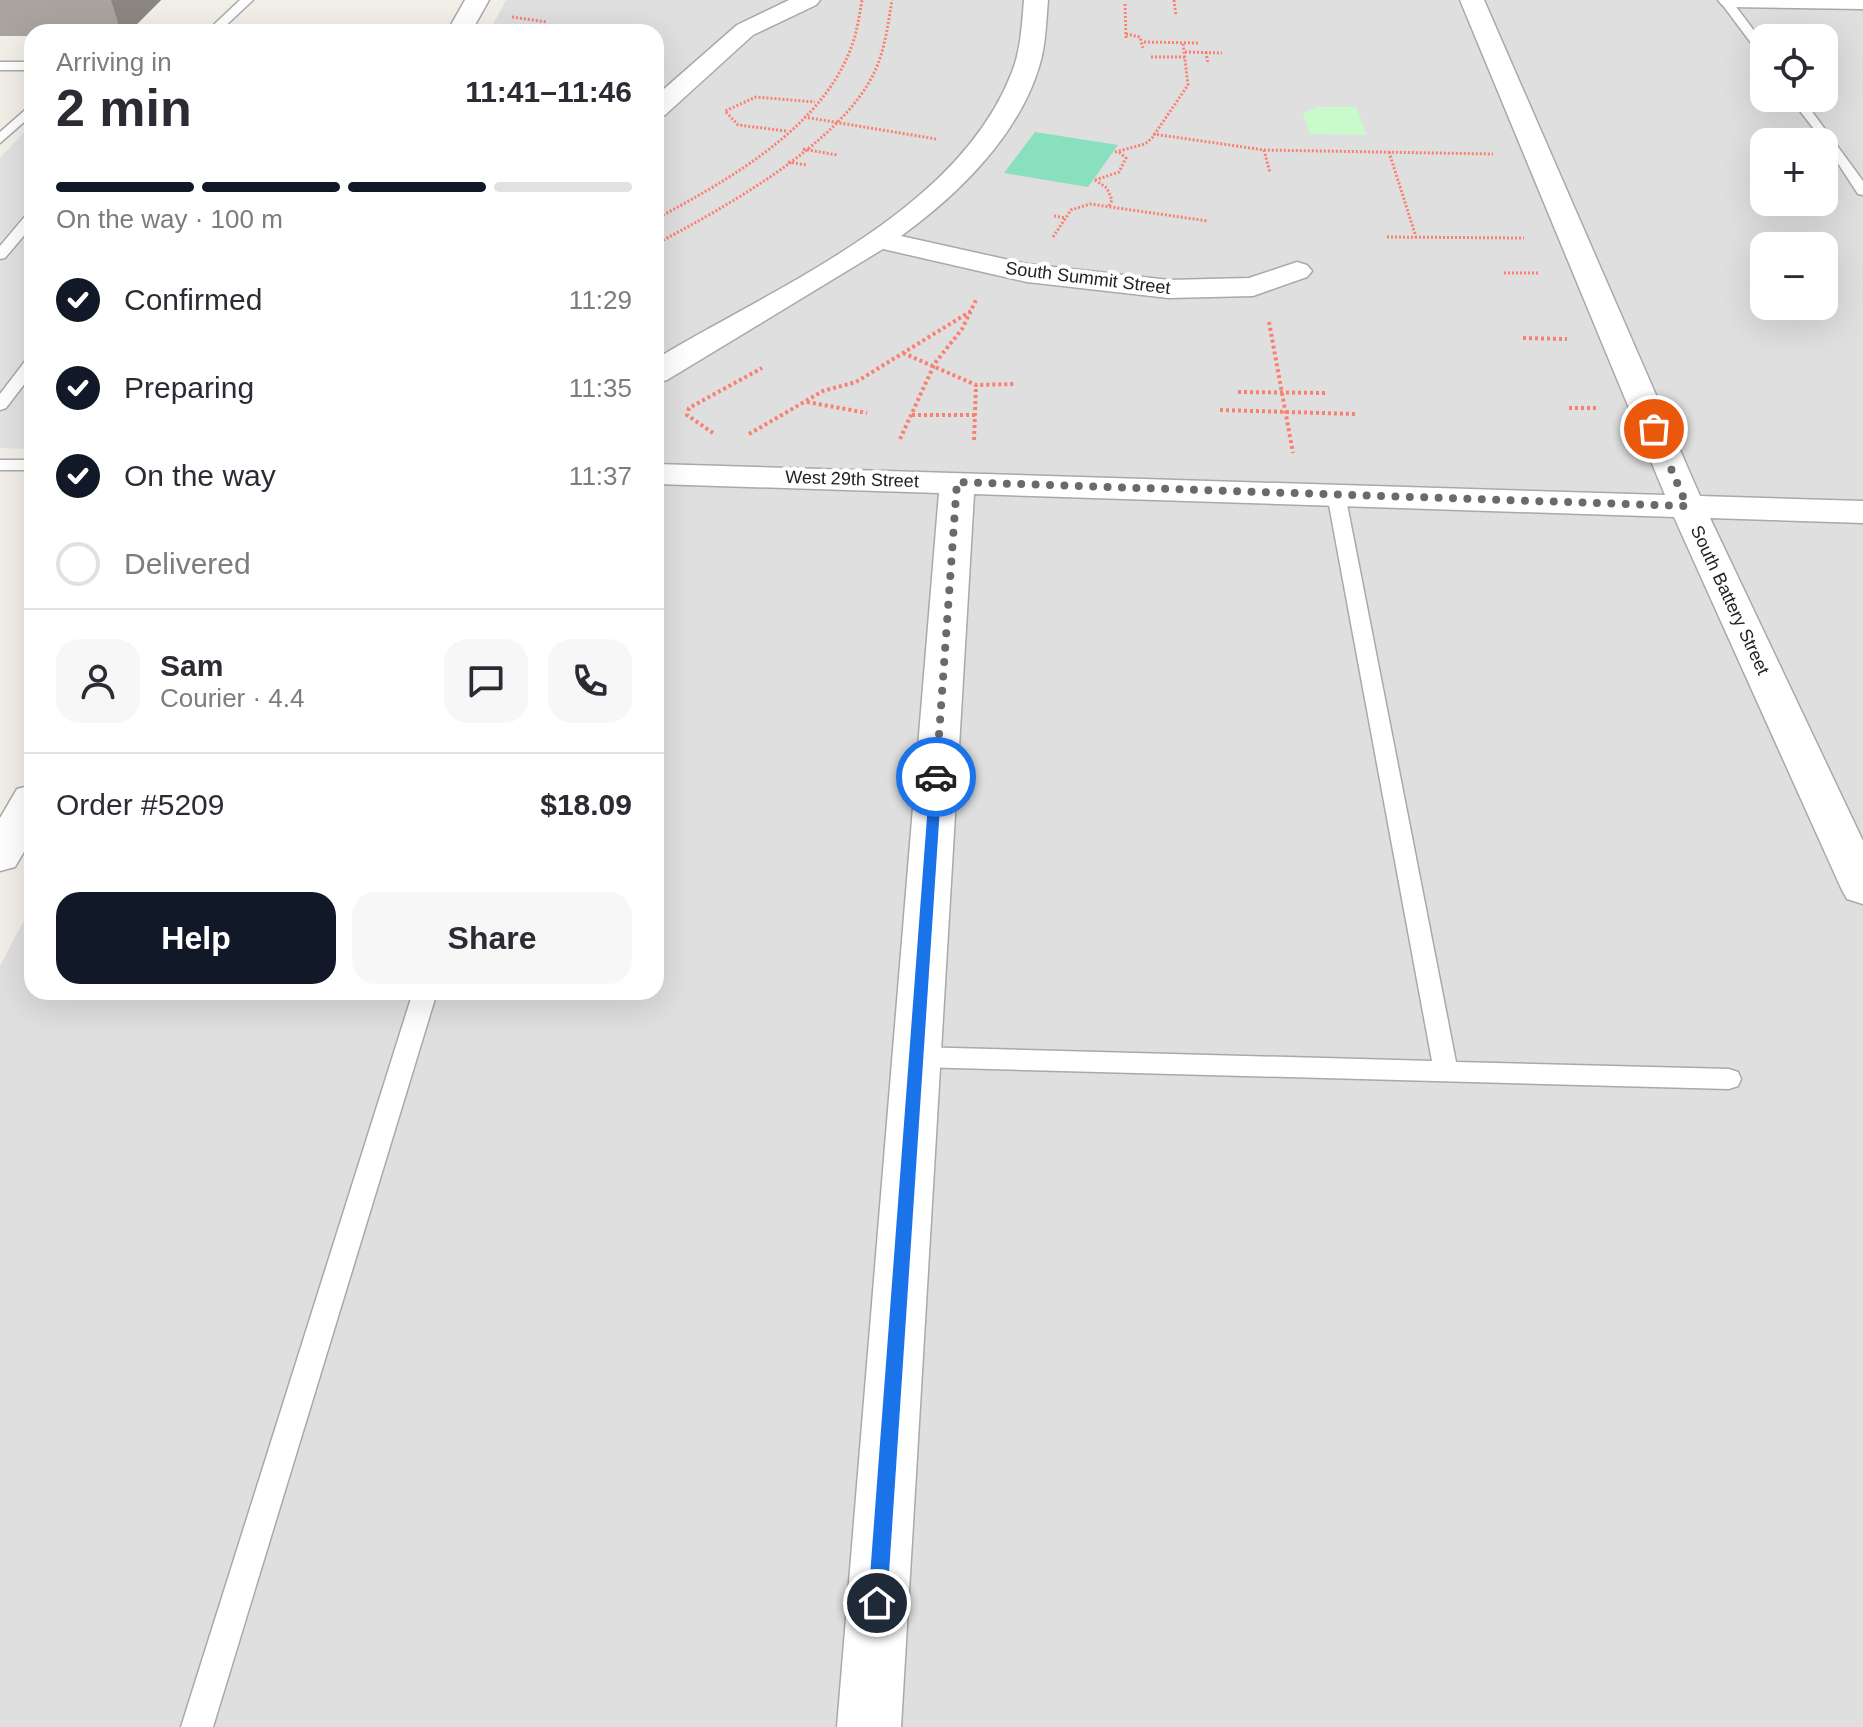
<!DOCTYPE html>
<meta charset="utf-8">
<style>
:root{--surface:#fff;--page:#f7f7f7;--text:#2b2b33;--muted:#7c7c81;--line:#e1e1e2;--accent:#111827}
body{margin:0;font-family:Helvetica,sans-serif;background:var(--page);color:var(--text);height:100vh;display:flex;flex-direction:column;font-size:30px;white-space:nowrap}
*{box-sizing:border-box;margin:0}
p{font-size:26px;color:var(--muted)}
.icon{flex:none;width:44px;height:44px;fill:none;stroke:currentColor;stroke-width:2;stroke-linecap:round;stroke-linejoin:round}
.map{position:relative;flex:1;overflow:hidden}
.drawer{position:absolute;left:24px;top:24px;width:640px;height:976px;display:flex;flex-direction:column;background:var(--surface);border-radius:24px;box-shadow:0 8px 32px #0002}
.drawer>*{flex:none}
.controls{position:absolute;left:1750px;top:24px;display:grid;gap:16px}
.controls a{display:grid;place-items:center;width:88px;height:88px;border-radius:16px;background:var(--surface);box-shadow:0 8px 32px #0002;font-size:40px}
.pin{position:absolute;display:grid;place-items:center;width:68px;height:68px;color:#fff;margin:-34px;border:4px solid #fff;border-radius:50%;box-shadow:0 2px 8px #0007}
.courier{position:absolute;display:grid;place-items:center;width:80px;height:80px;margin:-40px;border:6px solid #1a73e8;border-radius:50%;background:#fff;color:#222;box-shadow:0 2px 10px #0007}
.summary em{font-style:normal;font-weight:800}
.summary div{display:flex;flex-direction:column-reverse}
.summary{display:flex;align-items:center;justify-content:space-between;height:136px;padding:0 32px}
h1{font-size:52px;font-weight:800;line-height:60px}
.bar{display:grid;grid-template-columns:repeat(4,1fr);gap:12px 8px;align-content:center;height:96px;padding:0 32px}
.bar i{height:10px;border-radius:6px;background:var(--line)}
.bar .active{background:var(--accent)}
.bar p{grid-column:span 4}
.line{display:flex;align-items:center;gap:20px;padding:0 32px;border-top:2px solid var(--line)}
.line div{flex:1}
.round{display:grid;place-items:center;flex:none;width:84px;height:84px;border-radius:24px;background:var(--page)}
ol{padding:0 32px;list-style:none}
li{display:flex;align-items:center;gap:24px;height:88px}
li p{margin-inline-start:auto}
li .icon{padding:8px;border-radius:50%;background:var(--accent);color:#fff;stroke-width:4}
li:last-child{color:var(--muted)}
li i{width:44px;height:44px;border:4px solid var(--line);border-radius:50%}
.cta{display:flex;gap:16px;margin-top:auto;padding:16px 32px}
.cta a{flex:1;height:92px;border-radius:24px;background:var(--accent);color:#fff;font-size:32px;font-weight:800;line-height:92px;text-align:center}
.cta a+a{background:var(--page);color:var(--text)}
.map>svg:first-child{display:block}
.residential{fill:#e0dfdf;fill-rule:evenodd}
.park{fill:#c8facc}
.pitch{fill:#88e0be}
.parking{fill:#e2e2e2}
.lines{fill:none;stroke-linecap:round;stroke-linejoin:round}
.service-casing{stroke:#a9a9a9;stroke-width:3}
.minor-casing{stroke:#a9a9a9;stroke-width:3}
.path-far1{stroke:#fa8072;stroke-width:3;stroke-dasharray:2 2;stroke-linecap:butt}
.path{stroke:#fa8072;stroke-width:4;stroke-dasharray:3 3;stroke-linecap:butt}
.service{fill:#fff;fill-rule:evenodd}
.minor{fill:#fff;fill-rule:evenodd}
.wall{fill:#aba49e}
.shaded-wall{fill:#8b8681}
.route{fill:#1a73e8}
.done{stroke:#6b6a68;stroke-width:8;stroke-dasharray:0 14.4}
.labels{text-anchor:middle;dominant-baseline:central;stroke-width:8;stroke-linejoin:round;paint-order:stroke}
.far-street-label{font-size:18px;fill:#222;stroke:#fff}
</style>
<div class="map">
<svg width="1863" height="1727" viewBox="0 0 1863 1727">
<rect width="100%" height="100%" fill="#f2efe9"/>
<path class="residential" d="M506 0H1863V1727H0V966L32 905V992H656V32H489ZM1764 38H1824V98H1764ZM1764 142H1824V202H1764ZM1764 246H1824V306H1764Z"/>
<path class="park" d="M1317 107H1356L1366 135 1310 134 1303 113Z"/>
<path class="pitch" d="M1035 132 1118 145 1088 187 1004 173Z"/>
<path class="parking" d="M32 124V449L0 448V158Z"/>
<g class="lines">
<g class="service-casing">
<path id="service" d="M240 0H253L219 32H206Z
M1719 0H1731L1764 44V56L1760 55Z
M0 62H32V70H0Z
M1790 98H1802L1863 181V195L1858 194 1824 142Z
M32 104V115L0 143V132Z
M32 213V226L5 258 0 259V246L27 214Z
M32 358V374L6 408 0 410V394L26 360Z
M0 460H32V470H0Z
M1336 489 1345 494 1456 1062 1729 1069 1738 1072 1741 1079 1738 1086 1729 1089 916 1067 907 1064 904 1057 907 1050 916 1047 1432 1061 1327 494Z
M413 992H437L213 1727H181Z"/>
</g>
<g class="minor-casing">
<path id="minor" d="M465 0H489L471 32H447Z
M789 0H820L816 5 753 35 665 115 656 118V96L737 25Z
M1024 0H1048C1046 22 1046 45 1039 67 1018 136 958 195 901 236L1027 264 1169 280 1249 278 1297 262 1307 265 1312 271 1307 277 1253 296 1169 298 1027 282 883 249 667 380 656 383V359C776 286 958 213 1012 72 1021 49 1022 24 1024 0Z
M1460 0H1484L1700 496 1863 501V523L1710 518 1863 841V904L1847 899 1841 888 1674 517 974 494 901 1727H837L939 493 656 484V464L1665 495Z
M1718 0H1863V9L1730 7 1722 5Z
M32 785V838L15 867 0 871V818L17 789Z"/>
</g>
<path class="path-far1" d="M1174 0 1176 16
M1125 4 1126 38
M512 17 547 22
M1126 34 1140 37 1143 48
M1144 42 1199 43
M1185 52 1222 53
M1206 52 1208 64
M1151 57H1185
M804 117 936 139
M786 131 738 125 725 111 756 97 815 102
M1153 134 1264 150 1493 154
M803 149 837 155
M1264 150 1270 173
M1115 152 1145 144 1152 138 1188 85 1183 43
M1389 152 1416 237
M788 162 807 165
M1095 180 1119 172 1126 158 1119 152
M1095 180 1107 188 1112 200 1109 206
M1054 216 1066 218
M656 219C731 178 829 125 855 36 858 24 860 12 862 0
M1053 237 1071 210 1090 204 1208 221
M1387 237 1524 238
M656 244C725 207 841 144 875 71 885 49 888 24 892 0
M1504 273H1539"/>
<path class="path" d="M1269 322 1293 453
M1523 338 1567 339
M903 353 976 385 1014 384
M1238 392 1326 393
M807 402 867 413
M1569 408H1596
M1220 410 1355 414
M912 415H975
M713 433 687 415 689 408 762 368
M749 434 823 391 856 382 971 311
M900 439 935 363 962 329 976 300
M974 440 976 385"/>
<use href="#service" class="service"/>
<use href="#minor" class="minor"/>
</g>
<path class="wall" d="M0 0H161L129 32H32V36H0Z"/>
<path class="shaded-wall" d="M111 0H161L129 32H121Z"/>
<path class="route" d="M936 773 942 777 887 1603 884 1609 877 1612 871 1609 868 1603 930 777Z"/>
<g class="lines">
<path class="done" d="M936 777 957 482 1687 506 1654 429"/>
</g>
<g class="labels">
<g class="far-street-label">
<text transform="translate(1088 278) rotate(7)">South Summit Street</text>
<text transform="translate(852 479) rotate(2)">West 29th Street</text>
<text transform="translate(1730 600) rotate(65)">South Battery Street</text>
</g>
</g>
</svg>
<div class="controls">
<a><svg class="icon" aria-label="locate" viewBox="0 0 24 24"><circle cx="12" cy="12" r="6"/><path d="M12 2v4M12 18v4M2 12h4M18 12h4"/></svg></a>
<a>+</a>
<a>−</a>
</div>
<div class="pin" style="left:1654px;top:429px;background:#ea580c"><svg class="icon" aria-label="bag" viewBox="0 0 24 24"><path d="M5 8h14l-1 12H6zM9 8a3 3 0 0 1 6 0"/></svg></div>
<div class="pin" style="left:877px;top:1603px;background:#1f2937"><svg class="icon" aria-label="home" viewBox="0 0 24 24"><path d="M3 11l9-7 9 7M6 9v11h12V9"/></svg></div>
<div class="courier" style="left:936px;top:777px"><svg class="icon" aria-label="car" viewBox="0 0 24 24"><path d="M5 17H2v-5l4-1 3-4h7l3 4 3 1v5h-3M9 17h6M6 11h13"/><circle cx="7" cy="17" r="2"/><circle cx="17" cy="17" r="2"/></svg></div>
<section class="drawer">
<div class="summary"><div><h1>2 min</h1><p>Arriving in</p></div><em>11:41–11:46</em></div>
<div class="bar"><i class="active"></i><i class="active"></i><i class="active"></i><i></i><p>On the way · 100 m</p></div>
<ol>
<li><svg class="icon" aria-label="check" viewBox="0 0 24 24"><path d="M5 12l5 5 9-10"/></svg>Confirmed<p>11:29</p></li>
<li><svg class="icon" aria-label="check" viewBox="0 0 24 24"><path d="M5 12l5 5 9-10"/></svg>Preparing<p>11:35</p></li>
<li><svg class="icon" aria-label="check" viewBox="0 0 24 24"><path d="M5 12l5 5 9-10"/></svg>On the way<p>11:37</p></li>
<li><i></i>Delivered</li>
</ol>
<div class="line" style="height:144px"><a class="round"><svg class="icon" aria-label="person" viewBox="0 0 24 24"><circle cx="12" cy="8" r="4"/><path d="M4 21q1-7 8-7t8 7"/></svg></a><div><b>Sam</b><p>Courier · 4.4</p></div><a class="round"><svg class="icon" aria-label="chat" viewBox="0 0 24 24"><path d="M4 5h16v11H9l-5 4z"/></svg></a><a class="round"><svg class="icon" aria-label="phone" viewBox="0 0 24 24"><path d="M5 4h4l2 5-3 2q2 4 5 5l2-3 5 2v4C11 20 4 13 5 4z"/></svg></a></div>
<div class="line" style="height:104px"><div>Order #5209</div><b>$18.09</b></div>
<div class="cta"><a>Help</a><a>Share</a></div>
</section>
</div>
